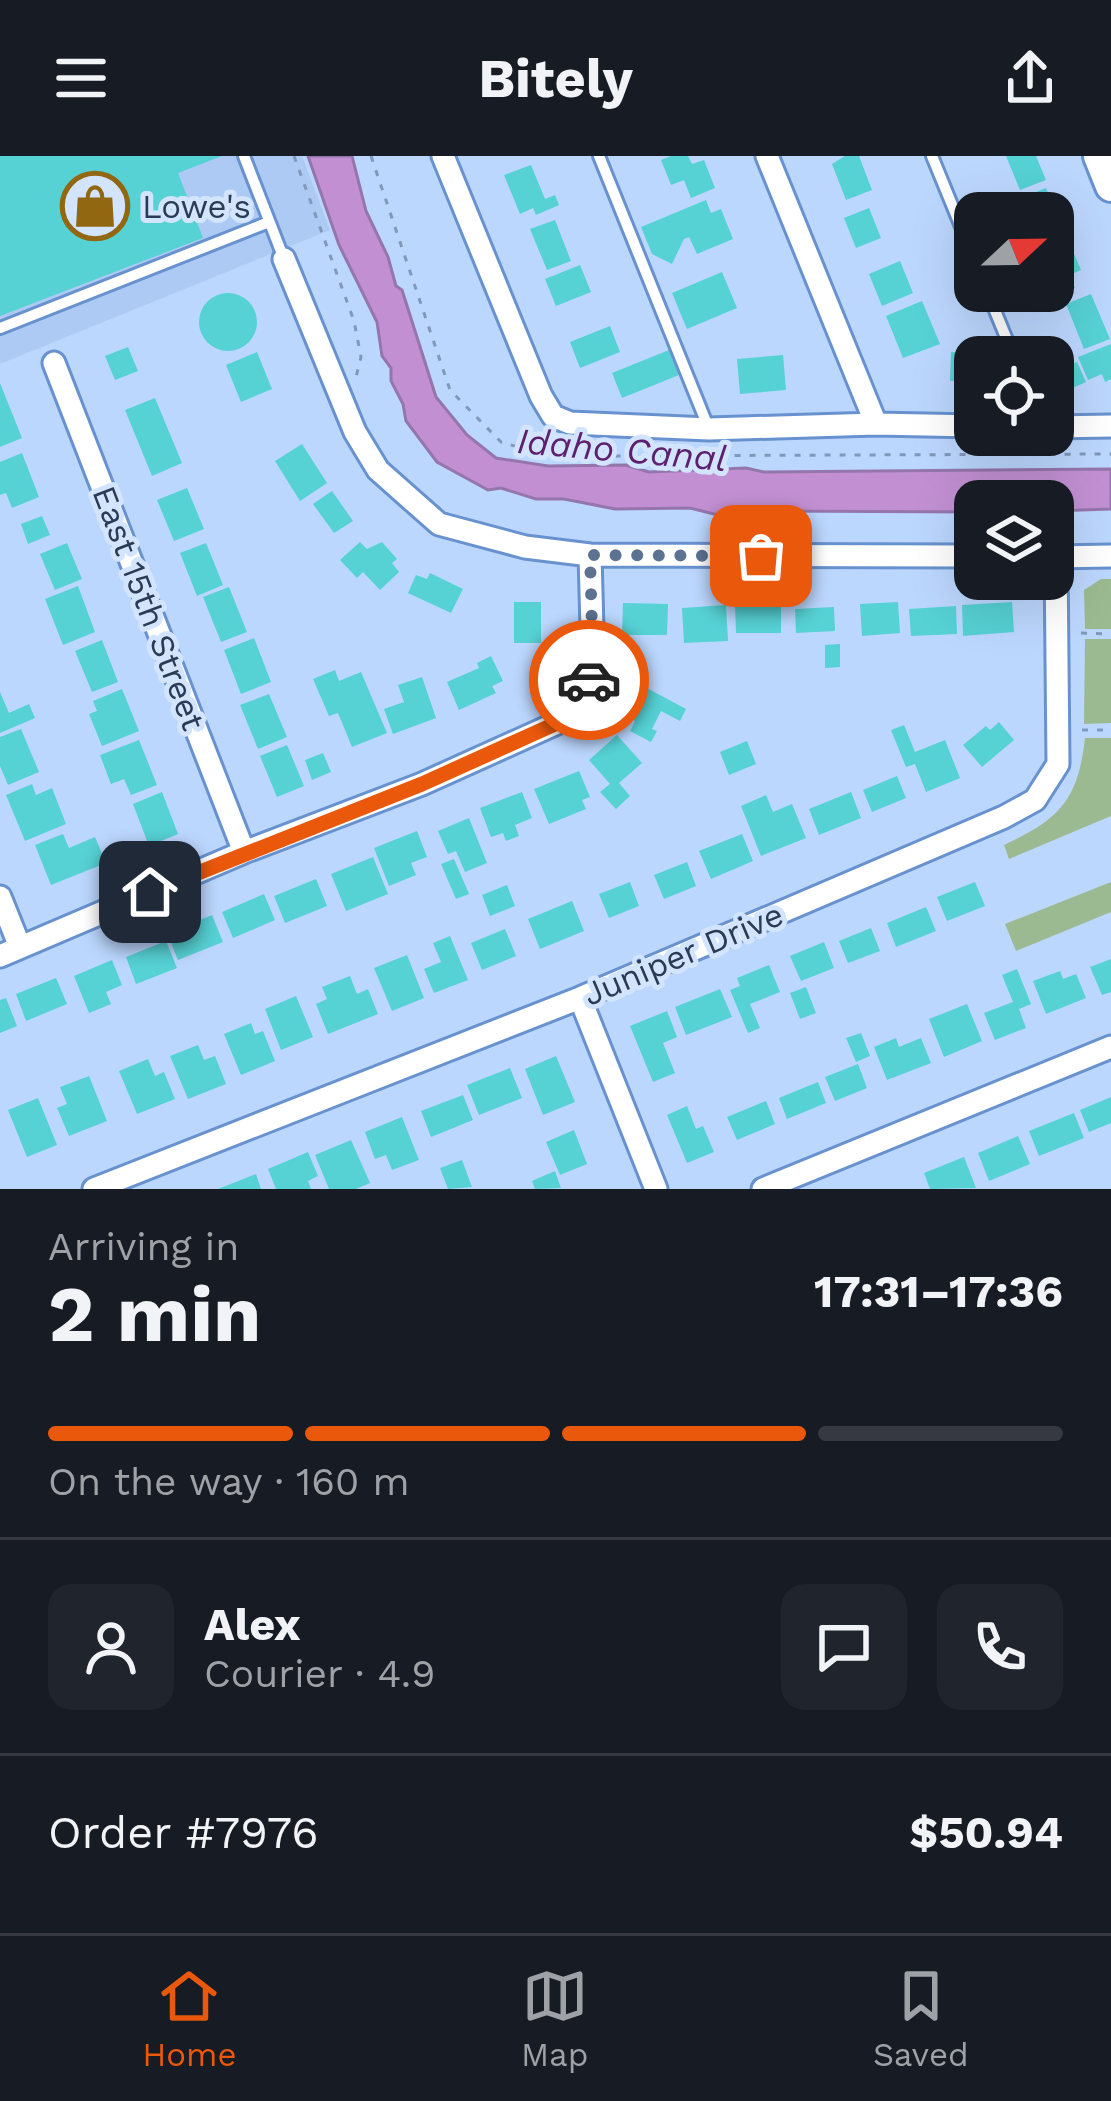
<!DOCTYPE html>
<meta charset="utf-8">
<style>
:root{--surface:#171b24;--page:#20242c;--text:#f1f3f6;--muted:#9ea1a6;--line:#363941;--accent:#ea580c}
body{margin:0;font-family:"Work Sans",sans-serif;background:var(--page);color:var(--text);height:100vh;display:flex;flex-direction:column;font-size:45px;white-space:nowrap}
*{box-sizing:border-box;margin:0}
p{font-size:39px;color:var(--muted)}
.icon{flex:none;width:66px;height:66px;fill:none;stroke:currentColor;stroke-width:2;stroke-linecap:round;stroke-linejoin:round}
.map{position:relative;height:1033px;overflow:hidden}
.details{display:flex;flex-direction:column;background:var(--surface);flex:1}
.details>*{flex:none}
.needle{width:78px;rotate:68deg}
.fabs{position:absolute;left:954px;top:36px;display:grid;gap:24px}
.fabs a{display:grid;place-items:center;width:120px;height:120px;border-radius:24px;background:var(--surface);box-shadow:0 12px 48px #0002;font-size:60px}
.pin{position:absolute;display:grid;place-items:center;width:102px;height:102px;color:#fff;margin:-51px;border-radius:24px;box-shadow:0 6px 18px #0006}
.courier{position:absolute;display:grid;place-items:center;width:120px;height:120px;margin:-60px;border:9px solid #ea580c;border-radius:50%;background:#fff;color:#222;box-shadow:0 3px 15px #0007}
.summary em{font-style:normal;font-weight:700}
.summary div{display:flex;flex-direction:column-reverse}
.summary{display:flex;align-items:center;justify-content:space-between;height:204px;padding:0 48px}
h1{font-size:78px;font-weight:700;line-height:90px}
.bar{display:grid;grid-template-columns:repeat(4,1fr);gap:18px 12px;align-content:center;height:144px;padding:0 48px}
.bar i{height:15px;border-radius:9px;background:var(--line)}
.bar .current{background:var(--accent)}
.bar p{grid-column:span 4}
.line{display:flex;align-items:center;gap:30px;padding:0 48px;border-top:3px solid var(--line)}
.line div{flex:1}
.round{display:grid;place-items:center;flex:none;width:126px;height:126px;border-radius:24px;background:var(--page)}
header{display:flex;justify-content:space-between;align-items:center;height:156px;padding:0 48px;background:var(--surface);font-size:54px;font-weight:700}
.tab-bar{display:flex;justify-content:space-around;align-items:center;height:168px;border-top:3px solid var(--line);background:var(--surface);font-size:33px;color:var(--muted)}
.tab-bar a{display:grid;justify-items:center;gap:6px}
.tab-bar .current{color:var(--accent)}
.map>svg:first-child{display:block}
.built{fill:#adcaf4}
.green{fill:#9cba91}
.water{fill:#c290d2;stroke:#9476ac;stroke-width:3}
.building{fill:#56d1d4}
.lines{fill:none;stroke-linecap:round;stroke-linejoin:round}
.lane-casing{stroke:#6892cf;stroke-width:16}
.street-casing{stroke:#6892cf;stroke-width:27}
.secondary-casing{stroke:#6892cf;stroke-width:36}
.path{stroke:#8098b9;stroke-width:3;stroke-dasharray:6 9;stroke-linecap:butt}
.lane{stroke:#fff;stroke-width:10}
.street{stroke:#fff;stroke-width:21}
.secondary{stroke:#fff;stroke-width:30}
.done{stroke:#5c7290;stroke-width:12;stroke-dasharray:0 21.6}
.route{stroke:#ea580c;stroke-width:15}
.labels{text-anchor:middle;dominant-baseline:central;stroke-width:10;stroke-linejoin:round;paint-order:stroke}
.poi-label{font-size:33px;fill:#293b55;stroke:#d2e4fe;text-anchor:start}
.street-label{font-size:33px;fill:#293b55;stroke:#d2e4fe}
.water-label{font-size:36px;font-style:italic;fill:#5d206f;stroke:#d2e4fe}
</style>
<header><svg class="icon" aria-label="menu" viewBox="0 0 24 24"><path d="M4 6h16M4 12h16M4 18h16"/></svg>Bitely<svg class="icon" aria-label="share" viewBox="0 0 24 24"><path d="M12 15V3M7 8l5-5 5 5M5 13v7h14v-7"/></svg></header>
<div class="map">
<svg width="1111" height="1033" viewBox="0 0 1111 1033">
<rect width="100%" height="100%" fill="#bcd7fe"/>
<path class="built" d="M0 0H302L330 74 0 208Z"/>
<path class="green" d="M1101 423H1111V473H1085L1084 434Z
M1085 483H1111V567L1084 568Z
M1085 582H1111V660L1009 703 1004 689C1060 663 1078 644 1085 582Z
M1111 726V756L1016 795 1005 768Z"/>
<path class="water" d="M308 0H352L366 55 388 101 396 130 402 134 436 241 467 279 496 302 548 310 626 309 649 316 746 312 764 316 1111 313V353L1053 355V345H975V356L775 355 768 351 752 352 741 359 714 358 690 352 615 353 564 343H536L501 332 488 334 437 306 406 265 403 248 391 225V212L382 200 377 166 339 89Z"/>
<path class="building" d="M0 0H222L178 17 203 82 0 160Z
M671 0H688L692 8 704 4 715 32 691 42 684 24 671 29 661 4Z
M845 0H859L872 34 846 44 832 8Z
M1006 0H1036L1046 24 1020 34Z
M531 9 545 43 555 39 559 49 536 59 533 52 520 58 504 19Z
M1046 32 1064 77 1053 82V57H1006L1003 49Z
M706 44 711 57 721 53 733 83 697 98 689 81 684 83 672 108 652 98 641 71Z
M869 52 881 82 856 92 844 62Z
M555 64 571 105 547 114 530 73Z
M1068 84 1081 114 1070 119 1075 132 1052 141 1053 90Z
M900 105 913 137 882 150 869 118Z
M580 109 591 136 556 150 545 123Z
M722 116 737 152 687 173 672 137Z
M199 166a29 29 0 1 1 58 0a29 29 0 1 1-58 0Z
M1091 138 1110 183 1084 193 1066 148Z
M922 145 940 188 903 202 886 160Z
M610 170 620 196 580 212 570 186Z
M1111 188V223L1105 226 1102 218 1088 224 1078 201Z
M128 191 138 215 115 224 105 200Z
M669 194 679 219 622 242 612 217Z
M257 196 272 233 241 246 226 209Z
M951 196 991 197V201H975V225H950Z
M783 199 786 234 740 238 737 203Z
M1077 206 1086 226 1068 234 1059 213Z
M0 227 22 282 0 291Z
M155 242 182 307 152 320 125 254Z
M302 288 327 327 300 345 275 305Z
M22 297 39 341 12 352 6 337 0 339V306Z
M187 332 204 373 174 385 157 344Z
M332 335 353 365 334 377 313 348Z
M42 360 50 379 28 388 21 368Z
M360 386 367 393 382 386 397 403 392 407 399 416 380 434 363 416 357 422 340 404Z
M67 387 82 423 55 434 40 398Z
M206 387 223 429 197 440 180 397Z
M430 417 463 433 451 457 408 437 416 419 427 423Z
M78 430 95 476 63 489 45 443Z
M229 431 247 476 221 486 203 441Z
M514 446H541V487H514Z
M898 446 900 477 862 480 860 448Z
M1012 446 1014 476 963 480 962 449Z
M623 447 668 448 667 479H622Z
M726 449 728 485 684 487 682 452Z
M735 449H781V477H736Z
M956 450 957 478 911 480 909 453Z
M834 451 835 475 796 477 795 453Z
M254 482 271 526 241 538 224 494Z
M102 484 118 526 92 536 75 495Z
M840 488V511L825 512V489Z
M491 500 503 525 492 530 496 537 459 554 447 526 479 512 477 507Z
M335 514 339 525 361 516 387 577 352 591 338 557 329 560 313 523Z
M422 521 436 562 393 578 384 553 404 546 398 529Z
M643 530 686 553 680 565 661 555 652 573 657 575 651 586 630 575 635 565 627 560Z
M122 533 139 575 102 590 89 558 97 555 93 545Z
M0 536 9 557 29 548 35 562 0 577Z
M269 538 287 581 258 593 240 549Z
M999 566 1014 584 982 611 963 589 986 570 990 574Z
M904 569 915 596 945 584 960 622 926 636 915 608 906 611 891 574Z
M21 573 39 616 8 629 0 610V581Z
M617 579 642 607 619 627 630 640 616 653 600 636 610 628 589 604Z
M139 584 157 629 131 639 124 623 111 628 100 599Z
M747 585 756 608 729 619 720 596Z
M287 589 304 630 277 641 260 600Z
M323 597 331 616 312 624 305 604Z
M579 615 590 641 582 644 586 653 549 668 534 633Z
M897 620 906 642 872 656 863 634Z
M32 628 36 639 52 632 66 668 25 685 6 639Z
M162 636 178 678 149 690 133 648Z
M522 636 532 662 515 669 519 680 506 685 503 677 491 681 480 652Z
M851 636 861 662 819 679 809 653Z
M766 639 773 656 792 648 806 682 761 700 741 650Z
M469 662 487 707 465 716 456 695 448 698 438 675Z
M417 675 427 701 411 707 416 719 389 730 374 692Z
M63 678 69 692 95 681 106 707 51 729 35 689Z
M742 678 753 705 711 723 699 695Z
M373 701 388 738 346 755 331 718Z
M454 703 469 738 456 743 441 708Z
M687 706 696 730 664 743 654 719Z
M316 723 327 750 285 767 274 740Z
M630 726 639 750 609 762 599 738Z
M975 726 985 750 947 765 937 741Z
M507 729 515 750 490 760 482 739Z
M264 738 275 764 233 782 222 756Z
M572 745 584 775 540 793 528 763Z
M926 751 936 775 896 791 887 767Z
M212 759 223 786 178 804 167 777Z
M871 772 880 795 848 807 839 785Z
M505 773 516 800 482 814 471 787Z
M450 780 468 824 434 837 424 813 441 806 433 787Z
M166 785 177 812 136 828 126 801Z
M824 786 834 812 801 825 790 800Z
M407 799 424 842 392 855 374 812Z
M1111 803V836L1102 839 1090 811Z
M112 804 122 829 106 836 111 848 89 857 74 820Z
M769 809 780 836 750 848 760 872 748 877 730 834 740 830 737 822Z
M1017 813 1031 848 1019 853 1026 872 995 884 984 857 1013 846 1002 819Z
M1060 815 1063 823 1076 818 1086 842 1046 858 1033 825Z
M350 820 357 838 368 833 378 858 328 878 316 848 327 843 322 831Z
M56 822 67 848 26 865 16 838Z
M806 831 816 857 800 863 790 837Z
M720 833 732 861 686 879 675 851Z
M296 840 313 881 281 894 265 853Z
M6 842 17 870 0 877V844Z
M967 848 982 885 944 901 929 863Z
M667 855 677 881 663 887 675 917 653 926 630 870Z
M251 867 255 878 263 875 275 905 241 919 224 878Z
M861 877 870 900 856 906 846 882Z
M896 882 899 891 921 882 931 907 887 924 874 891Z
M198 889 204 904 215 900 226 928 188 943 170 900Z
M556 900 575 946 543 959 525 913Z
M148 903 155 920 164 916 175 943 137 958 119 915Z
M858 908 867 932 835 945 825 921Z
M510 912 522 942 479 959 467 929Z
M89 920 107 965 69 980 57 952 67 948 60 931Z
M818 926 826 947 787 963 779 942Z
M463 939 473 964 431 981 421 955Z
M1111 941V967L1089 976 1080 954Z
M38 942 57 989 27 1001 8 954Z
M766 945 775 968 737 984 727 961Z
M687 950 696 973 703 970 714 996 687 1007 667 959Z
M1074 957 1084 982 1039 1000 1029 975Z
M402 961 419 1004 392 1014 386 999 375 1003 365 976Z
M574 974 587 1008 560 1019 546 986Z
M1018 980 1030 1008 989 1025 978 997Z
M351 984 370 1027 356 1033H329L315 999Z
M308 996 318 1020 308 1025 311 1033H276L268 1013Z
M964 1001 976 1032 930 1033 924 1017Z
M462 1004 472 1031 448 1033 440 1012Z
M555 1015 561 1032 535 1033 532 1025Z
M256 1018 261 1033H218Z"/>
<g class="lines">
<g class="lane-casing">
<path id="lane" d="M244 0 284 103
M599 0 709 273
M932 0 975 105
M987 135 1014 201
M0 172 269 66"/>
</g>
<g class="street-casing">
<path id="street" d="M443 0 541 240 553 260 570 267 709 273 876 268 975 270
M767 0 876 268
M284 103 355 276 378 314 439 368 525 391 590 399 975 400
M54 207 244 696
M1053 271 1111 270
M1053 401 1111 400
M0 741 20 791
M0 800 244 696 422 628 555 568 580 550 593 510 590 399
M580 842 656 1033
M94 1033 580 842 1004 661 1035 644 1058 608 1056 401
M763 1033 1111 891"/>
</g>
<g class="secondary-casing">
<path id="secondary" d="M1099 0 1111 30"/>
</g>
<path class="path" d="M294 0 354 165 361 201 356 221
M371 0 450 234 501 286 535 296 588 300 1111 298
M1081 477 1111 478
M1082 574H1111"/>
<use href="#lane" class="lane"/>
<use href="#street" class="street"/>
<use href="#secondary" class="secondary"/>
</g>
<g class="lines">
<path class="done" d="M589 524 593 510 590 399 761 400"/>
<path class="route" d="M150 736 422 628 555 568 580 550 589 524"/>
</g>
<defs>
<g id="shop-ring" transform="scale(3.45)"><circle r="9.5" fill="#d2e4fe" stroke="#926711" stroke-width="1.5"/><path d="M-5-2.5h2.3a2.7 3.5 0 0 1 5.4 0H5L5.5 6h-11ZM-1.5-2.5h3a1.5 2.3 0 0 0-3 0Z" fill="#926711"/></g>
</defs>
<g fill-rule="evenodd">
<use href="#shop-ring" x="95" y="50"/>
</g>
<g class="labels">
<g class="poi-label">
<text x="142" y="50">Lowe's</text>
</g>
<g class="street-label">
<text transform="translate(149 452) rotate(69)">East 15th Street</text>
<text transform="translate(683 798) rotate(-23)">Juniper Drive</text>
</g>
<g class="water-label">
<text transform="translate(622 294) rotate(5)">Idaho Canal</text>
</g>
</g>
</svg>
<div class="fabs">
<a><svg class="needle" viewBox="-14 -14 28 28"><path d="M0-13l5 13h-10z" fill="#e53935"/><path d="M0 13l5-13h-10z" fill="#9ea1a6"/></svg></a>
<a><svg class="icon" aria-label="locate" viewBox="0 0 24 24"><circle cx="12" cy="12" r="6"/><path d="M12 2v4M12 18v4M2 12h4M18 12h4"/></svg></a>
<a><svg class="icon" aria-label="layers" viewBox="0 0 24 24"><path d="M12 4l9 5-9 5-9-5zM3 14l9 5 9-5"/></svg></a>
</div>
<div class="pin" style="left:761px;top:400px;background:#ea580c"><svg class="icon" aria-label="bag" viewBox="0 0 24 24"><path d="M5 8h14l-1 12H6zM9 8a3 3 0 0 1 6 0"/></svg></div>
<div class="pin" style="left:150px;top:736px;background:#1f2937"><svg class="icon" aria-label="home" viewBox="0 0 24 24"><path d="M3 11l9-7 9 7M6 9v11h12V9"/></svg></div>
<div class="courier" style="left:589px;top:524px"><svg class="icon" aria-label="car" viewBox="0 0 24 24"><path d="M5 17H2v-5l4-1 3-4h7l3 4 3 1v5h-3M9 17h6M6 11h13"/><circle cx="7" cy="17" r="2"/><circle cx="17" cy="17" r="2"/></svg></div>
</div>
<section class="details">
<div class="summary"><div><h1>2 min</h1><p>Arriving in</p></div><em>17:31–17:36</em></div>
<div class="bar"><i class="current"></i><i class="current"></i><i class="current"></i><i></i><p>On the way · 160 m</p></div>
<div class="line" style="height:216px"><a class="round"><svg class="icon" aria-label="person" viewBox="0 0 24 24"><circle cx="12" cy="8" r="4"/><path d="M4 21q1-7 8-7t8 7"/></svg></a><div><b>Alex</b><p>Courier · 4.9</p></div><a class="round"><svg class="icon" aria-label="chat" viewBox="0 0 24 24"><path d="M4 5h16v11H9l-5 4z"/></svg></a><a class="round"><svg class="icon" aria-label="phone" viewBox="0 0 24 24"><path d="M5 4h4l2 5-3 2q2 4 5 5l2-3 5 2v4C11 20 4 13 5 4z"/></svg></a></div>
<div class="line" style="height:156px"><div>Order #7976</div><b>$50.94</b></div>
</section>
<nav class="tab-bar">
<a class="current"><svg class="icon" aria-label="home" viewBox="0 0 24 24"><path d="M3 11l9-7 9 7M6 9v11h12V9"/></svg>Home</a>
<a><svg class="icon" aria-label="map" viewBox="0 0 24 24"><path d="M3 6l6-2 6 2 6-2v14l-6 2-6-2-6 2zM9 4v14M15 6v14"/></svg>Map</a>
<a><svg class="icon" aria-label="saved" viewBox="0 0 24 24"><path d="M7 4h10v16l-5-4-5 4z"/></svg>Saved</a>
</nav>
